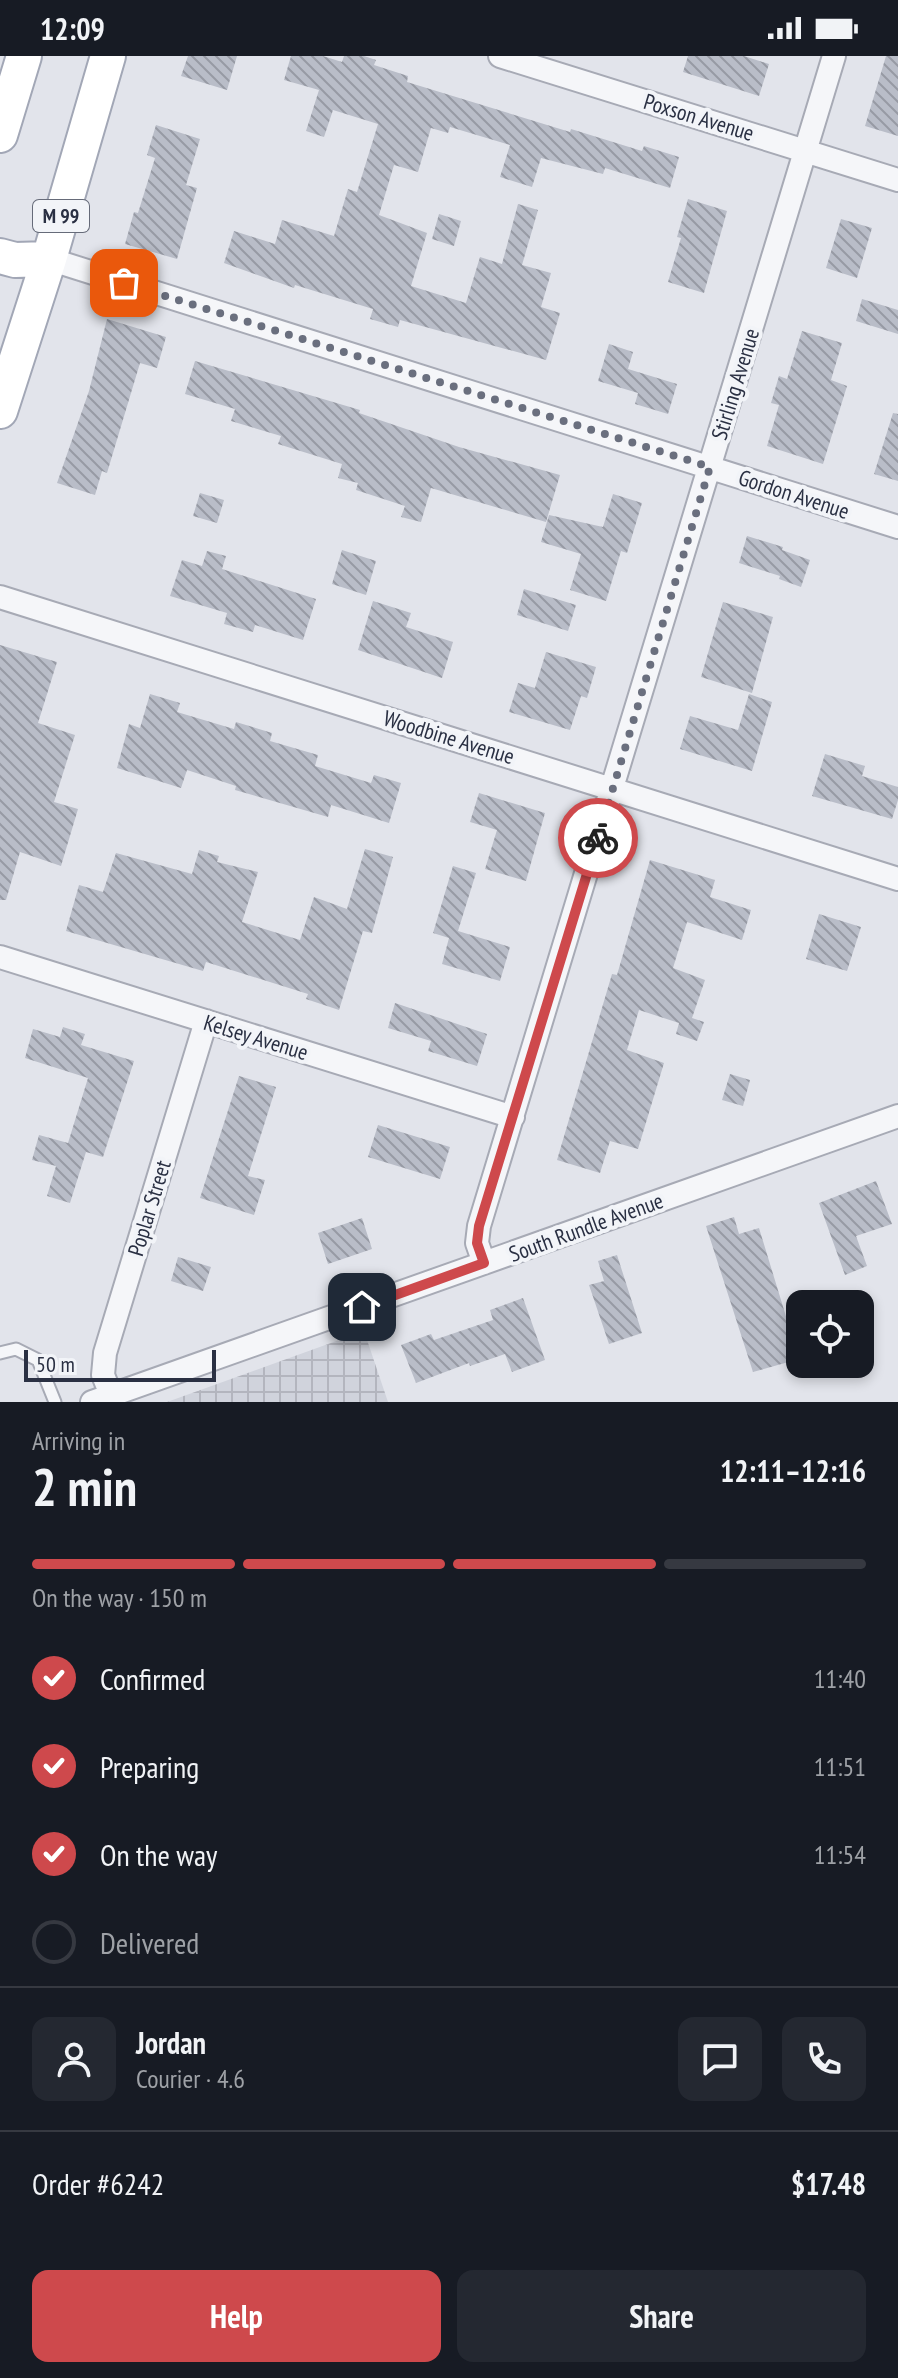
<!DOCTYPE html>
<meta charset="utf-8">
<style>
:root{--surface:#171b24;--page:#242831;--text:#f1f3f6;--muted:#9ea1a6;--line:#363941;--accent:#ce494c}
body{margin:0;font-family:"PT Sans Narrow",sans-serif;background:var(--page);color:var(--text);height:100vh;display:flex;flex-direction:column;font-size:30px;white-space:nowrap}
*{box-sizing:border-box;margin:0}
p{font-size:26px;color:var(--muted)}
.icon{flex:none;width:44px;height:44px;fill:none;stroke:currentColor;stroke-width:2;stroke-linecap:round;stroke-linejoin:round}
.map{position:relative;height:1346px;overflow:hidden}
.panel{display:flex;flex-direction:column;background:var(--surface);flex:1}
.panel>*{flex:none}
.fabs{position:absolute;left:786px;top:1234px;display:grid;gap:16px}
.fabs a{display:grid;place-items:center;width:88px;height:88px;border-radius:16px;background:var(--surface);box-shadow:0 4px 12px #0003;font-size:40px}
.scale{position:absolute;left:24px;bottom:20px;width:192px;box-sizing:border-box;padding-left:8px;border:4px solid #2a3043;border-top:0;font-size:22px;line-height:28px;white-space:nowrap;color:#2a3043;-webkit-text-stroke:6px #f2f4f8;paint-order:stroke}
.pin{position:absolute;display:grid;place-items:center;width:68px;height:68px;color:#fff;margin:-34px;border-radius:16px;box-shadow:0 4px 12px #0006}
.courier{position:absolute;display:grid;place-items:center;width:80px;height:80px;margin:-40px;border:6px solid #ce494c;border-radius:50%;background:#fff;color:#222;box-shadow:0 2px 10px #0007}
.headline em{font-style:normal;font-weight:700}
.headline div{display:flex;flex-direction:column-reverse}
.headline{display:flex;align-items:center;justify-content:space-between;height:136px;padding:0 32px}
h1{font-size:52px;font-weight:700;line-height:60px}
.bar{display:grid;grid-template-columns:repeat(4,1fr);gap:12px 8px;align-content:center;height:96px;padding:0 32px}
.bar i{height:10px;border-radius:6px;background:var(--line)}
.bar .current{background:var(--accent)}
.bar p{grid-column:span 4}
.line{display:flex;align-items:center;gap:20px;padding:0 32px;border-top:2px solid var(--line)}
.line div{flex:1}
.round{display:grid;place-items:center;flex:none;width:84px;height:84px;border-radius:16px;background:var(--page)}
ol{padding:0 32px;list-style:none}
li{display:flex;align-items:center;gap:24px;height:88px}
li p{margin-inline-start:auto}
li .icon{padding:8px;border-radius:50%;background:var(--accent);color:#fff;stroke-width:4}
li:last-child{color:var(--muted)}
li i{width:44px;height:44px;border:4px solid var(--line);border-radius:50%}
.action{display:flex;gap:16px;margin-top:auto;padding:16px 32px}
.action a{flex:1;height:92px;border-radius:16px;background:var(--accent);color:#fff;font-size:32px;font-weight:700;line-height:92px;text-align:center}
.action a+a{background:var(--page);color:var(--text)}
.status{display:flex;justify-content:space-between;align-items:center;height:56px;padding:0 40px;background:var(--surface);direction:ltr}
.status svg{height:22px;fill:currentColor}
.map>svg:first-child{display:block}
.industrial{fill:url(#industrial-grid)}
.building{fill:url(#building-back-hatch)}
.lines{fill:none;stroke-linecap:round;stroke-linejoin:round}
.lane-casing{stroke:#a7aab5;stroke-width:15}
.street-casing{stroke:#a7aab5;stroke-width:26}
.primary-casing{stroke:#a2a7b6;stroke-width:38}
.lane{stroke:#f5f6f9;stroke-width:11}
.street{stroke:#f5f6f9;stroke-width:22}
.primary{stroke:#fff;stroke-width:34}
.done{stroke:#6a6f7e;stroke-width:8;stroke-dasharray:0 14.4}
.route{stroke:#ce494c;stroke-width:10}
.labels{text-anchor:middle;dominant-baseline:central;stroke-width:8;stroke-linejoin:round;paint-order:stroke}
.shield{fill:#f2f4f8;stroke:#666b79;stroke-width:2}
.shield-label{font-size:20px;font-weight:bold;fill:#2a3043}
.street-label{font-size:22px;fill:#2a3043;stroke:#f2f4f8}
</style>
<div class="status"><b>12:09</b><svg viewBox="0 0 49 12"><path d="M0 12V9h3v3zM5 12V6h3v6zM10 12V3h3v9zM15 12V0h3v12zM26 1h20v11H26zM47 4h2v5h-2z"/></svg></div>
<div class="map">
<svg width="898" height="1346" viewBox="0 0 898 1346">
<defs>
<pattern id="industrial-grid" width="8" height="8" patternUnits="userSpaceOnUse" patternTransform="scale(2)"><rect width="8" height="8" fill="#d0d3dc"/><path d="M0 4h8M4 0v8" fill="none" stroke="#b3b5be"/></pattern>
<pattern id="building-back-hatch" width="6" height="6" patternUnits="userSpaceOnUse" patternTransform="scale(2)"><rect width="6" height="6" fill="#b9bdc8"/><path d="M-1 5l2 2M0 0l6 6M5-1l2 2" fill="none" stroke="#979aa4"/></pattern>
</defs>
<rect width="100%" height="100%" fill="#e2e4eb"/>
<path class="industrial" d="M364 1275 388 1346H167Z"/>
<path class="building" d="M188 0H237L227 34 181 20Z
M291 0H323L342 6 344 0H364L376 4 374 9 408 20 407 26 570 76 571 73 642 95 644 90 679 101 670 132 605 112 603 118 541 102 532 131 500 121 510 89 450 71 448 77 431 72 418 116 394 109 379 159 427 177 411 230 466 247 480 201 502 208 518 148 538 154 522 209 551 217 541 251 560 257 546 304 400 264 398 271 370 263 373 253 295 229 294 232 224 207 234 175 275 188 282 164 334 180 348 133 357 136 378 68 333 54 324 81 306 75 319 34 284 24Z
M688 0H744L769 8 759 40 683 16Z
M886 0H898V80L865 70Z
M156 69 200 83 186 129 197 132 177 203 125 188 134 156 138 157 155 102 147 99Z
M688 143 727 155 704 237 668 226 681 182 677 181Z
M439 158 461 165 454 190 432 183Z
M841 163 872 172 857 222 826 212Z
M862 243 898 254V278L856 265Z
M107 263 166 281 157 312 140 307 107 417 102 415 95 439 57 427 89 335Z
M802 275 842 287 831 324 847 330 823 408 767 390 779 349 771 347 779 320 787 323Z
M609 288 633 296 628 313 677 328 668 358 635 348 638 337 598 325Z
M195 305 360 354 359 357 459 391 560 419 546 466 431 432 421 466 401 461 405 450 356 434 358 427 338 422 342 408 278 388 281 380 231 365 235 353 185 338Z
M893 357 898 358V425L874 418Z
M200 437 224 444 217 467 193 460Z
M613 438 642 447 627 497 621 495 606 545 570 534 581 498 541 486 549 459 603 471Z
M747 480 783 491 782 494 810 504 801 531 779 523 780 520 739 507Z
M342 494 376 505 366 539 332 528Z
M207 495 226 500 222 513 316 543 303 584 255 569 253 576 224 568 227 557 170 540 182 504 202 510Z
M524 533 576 549 568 575 517 559Z
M373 545 411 557 406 571 453 586 442 622 358 594Z
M723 546 773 561 752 637 701 621Z
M0 589 57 606 38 667 75 679 54 746 78 753 61 810 20 796 6 844H0Z
M546 596 596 611 587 642 581 640 570 674 509 656 518 627 535 632Z
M150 638 180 647 177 656 234 673 236 666 272 677 270 685 318 699 315 710 371 727 374 719 401 727 389 767 331 749 328 761 235 734 236 730 187 714 181 732 117 712 129 668 140 672Z
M749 638 772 646 752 715 680 693 690 660 738 674Z
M825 698 865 710 862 720 898 731V744L892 763 812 740Z
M479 737 545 757 526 825 485 813 497 774 470 766Z
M365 793 393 801 372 877 363 875 339 954 306 943 308 938 206 906 203 915 66 875 79 829 103 836 116 797 192 818 199 794 219 800 217 806 258 816 242 866 300 884 314 841 347 853Z
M650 804 715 824 710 841 751 854 742 884 687 866 673 912 705 924 692 962 704 966 697 985 676 978 679 967 639 954 627 994 664 1007 638 1093 610 1085 600 1117 557 1104 612 918 617 919Z
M453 810 476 817 458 875 510 891 500 925 442 908 449 882 433 877Z
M819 858 861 871 847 915 806 903Z
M395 947 487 978 477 1010 428 995 431 985 388 972Z
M63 971 85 978 81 989 134 1005 103 1101 86 1096 70 1147 47 1140 56 1110 32 1104 39 1079 68 1087 88 1022 25 1002 33 973 60 981Z
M730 1018 750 1024 743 1050 722 1044Z
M239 1020 276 1031 248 1120 265 1124 254 1159 200 1142Z
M378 1069 450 1091 440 1123 368 1101Z
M876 1125 892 1168 856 1180 867 1210 845 1219 819 1147Z
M734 1161 739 1178 759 1172 799 1303 753 1316 706 1170Z
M362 1162 372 1193 328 1208 318 1177Z
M617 1199 642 1277 609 1288 589 1229 604 1225 598 1205Z
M178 1201 211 1211 203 1235 171 1225Z
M523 1242 545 1304 512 1316 505 1298 470 1310 469 1307 416 1327 401 1289 431 1278 434 1284 493 1264 490 1254Z"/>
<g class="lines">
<g class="lane-casing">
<path id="lane" d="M0 1297 16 1293 38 1304 55 1346"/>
</g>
<g class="street-casing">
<path id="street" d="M500 0 898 124
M49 203 898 471
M0 541 898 823
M0 901 513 1061
M484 1207 477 1187 479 1170 834 0
M111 1339 103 1319 105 1297 206 965
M92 1346 898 1060"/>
</g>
<g class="primary-casing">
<path id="primary" d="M0 79 24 0
M0 200 15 204 49 203
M0 355 49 203 108 0"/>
</g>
<use href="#lane" class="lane"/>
<use href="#street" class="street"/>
<use href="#primary" class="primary"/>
</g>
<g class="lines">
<path class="done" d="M124 227 710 411 598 782"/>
<path class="route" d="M362 1251 484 1207 477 1187 479 1170 598 782"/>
</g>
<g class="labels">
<rect class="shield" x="33" y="144" width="56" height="32" rx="6"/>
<g class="shield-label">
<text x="61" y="160">M 99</text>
</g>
<g class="street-label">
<text transform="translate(699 61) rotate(17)">Poxson Avenue</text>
<text transform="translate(735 328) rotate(-73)">Stirling Avenue</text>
<text transform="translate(794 438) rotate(18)">Gordon Avenue</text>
<text transform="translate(449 681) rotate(17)">Woodbine Avenue</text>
<text transform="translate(256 981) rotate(17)">Kelsey Avenue</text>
<text transform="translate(149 1152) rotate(-73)">Poplar Street</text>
<text transform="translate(586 1171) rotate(-20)">South Rundle Avenue</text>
</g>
</g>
</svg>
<div class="fabs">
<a><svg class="icon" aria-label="locate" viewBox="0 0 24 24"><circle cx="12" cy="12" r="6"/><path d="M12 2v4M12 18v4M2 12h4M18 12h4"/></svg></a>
</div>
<div class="scale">50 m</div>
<div class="pin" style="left:124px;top:227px;background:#ea580c"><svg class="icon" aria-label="bag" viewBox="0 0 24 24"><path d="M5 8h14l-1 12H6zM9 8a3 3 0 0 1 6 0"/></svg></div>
<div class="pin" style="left:362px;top:1251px;background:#1f2937"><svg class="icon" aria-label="home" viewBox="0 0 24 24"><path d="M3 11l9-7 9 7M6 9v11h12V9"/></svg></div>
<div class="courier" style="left:598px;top:782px"><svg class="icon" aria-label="bike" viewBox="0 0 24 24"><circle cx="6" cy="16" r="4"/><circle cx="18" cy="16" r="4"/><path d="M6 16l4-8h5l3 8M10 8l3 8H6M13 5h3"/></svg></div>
</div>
<section class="panel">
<div class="headline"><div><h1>2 min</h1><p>Arriving in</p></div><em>12:11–12:16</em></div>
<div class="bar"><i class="current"></i><i class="current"></i><i class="current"></i><i></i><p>On the way · 150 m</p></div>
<ol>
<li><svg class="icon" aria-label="check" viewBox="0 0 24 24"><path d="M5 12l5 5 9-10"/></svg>Confirmed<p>11:40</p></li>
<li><svg class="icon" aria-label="check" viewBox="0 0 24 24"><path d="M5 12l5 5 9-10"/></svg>Preparing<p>11:51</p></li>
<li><svg class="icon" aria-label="check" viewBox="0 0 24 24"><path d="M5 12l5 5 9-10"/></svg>On the way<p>11:54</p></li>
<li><i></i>Delivered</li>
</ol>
<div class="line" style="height:144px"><a class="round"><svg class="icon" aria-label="person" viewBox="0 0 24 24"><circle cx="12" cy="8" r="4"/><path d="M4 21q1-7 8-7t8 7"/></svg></a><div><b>Jordan</b><p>Courier · 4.6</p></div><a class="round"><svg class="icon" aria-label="chat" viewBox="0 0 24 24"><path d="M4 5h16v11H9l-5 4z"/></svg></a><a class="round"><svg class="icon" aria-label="phone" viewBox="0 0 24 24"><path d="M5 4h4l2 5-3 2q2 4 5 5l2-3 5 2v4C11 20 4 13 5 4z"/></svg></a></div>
<div class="line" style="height:104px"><div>Order #6242</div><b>$17.48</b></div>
<div class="action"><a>Help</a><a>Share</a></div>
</section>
